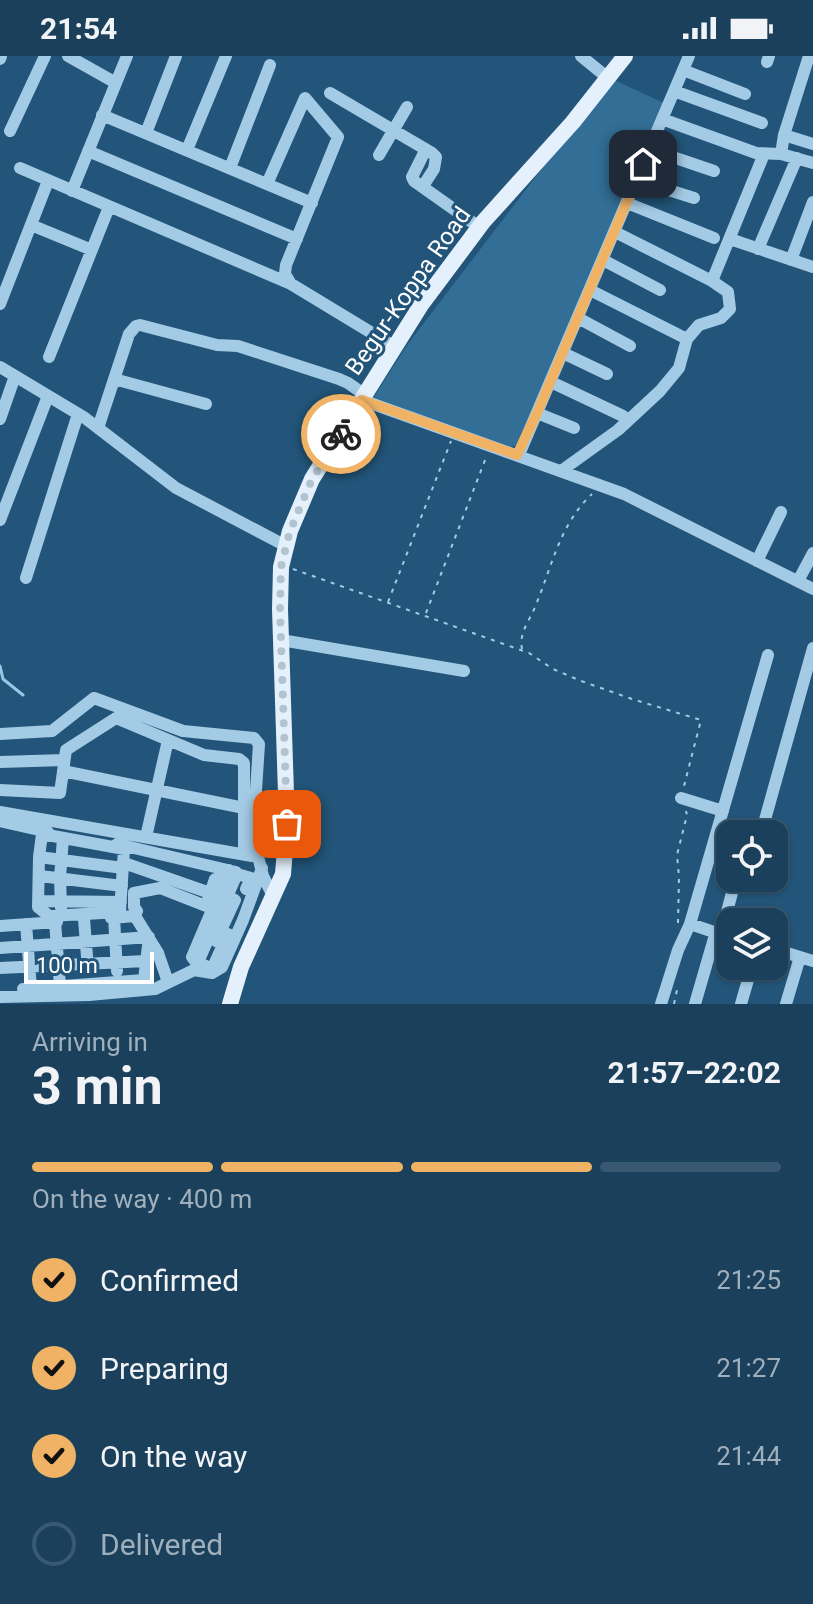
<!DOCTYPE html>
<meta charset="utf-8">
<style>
:root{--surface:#1a405b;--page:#274b64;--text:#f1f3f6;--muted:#9fafbb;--line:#385971;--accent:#f0b366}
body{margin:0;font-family:Roboto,sans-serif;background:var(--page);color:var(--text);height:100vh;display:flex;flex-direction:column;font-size:30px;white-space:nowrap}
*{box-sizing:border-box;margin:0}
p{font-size:26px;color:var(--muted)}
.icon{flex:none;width:44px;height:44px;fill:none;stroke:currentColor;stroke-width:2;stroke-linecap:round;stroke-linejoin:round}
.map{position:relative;height:948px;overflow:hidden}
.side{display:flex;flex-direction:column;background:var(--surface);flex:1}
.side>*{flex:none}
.fabs{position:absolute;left:716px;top:764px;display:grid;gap:16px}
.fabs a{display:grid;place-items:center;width:72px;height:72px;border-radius:16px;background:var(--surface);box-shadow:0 2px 6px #0004,0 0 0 2px var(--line);font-size:40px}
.scale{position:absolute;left:24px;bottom:20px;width:130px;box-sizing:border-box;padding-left:8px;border:4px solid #fff;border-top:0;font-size:22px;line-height:28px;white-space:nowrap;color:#fff;-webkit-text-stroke:6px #225579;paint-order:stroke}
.pin{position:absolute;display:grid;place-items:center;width:68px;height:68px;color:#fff;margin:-34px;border-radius:16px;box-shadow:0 4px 12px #0006}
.courier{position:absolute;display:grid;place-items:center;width:80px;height:80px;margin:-40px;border:6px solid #f0b366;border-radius:50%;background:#fff;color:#222;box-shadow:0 2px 10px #0007}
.overview em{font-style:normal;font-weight:700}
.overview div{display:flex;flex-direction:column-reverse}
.overview{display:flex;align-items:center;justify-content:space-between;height:136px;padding:0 32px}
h1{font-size:52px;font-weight:700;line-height:60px}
.bar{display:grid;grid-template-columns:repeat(4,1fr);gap:12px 8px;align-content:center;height:96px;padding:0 32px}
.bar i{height:10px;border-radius:6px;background:var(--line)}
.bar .current{background:var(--accent)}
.bar p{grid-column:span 4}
ol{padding:0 32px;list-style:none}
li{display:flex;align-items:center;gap:24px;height:88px}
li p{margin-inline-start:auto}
li .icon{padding:8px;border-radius:50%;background:var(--accent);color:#111;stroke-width:4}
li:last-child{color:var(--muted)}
li i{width:44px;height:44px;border:4px solid var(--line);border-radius:50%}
.status{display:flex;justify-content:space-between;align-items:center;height:56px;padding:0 40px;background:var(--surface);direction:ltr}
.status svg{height:22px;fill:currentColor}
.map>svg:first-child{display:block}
.green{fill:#326e95}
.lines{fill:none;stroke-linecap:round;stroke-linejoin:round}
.stream{stroke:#98c8e6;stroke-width:3}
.path{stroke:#a4cbe5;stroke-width:2;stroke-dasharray:4 6;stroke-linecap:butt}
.minor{stroke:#a4cbe5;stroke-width:12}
.major{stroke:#e4f1fc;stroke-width:16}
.done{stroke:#b2c4d0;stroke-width:8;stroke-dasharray:0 14.4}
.route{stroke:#f0b366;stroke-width:10}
.labels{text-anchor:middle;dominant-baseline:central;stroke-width:6;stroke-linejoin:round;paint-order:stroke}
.street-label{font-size:24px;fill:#fff;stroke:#225579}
</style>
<div class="status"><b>21:54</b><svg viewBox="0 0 49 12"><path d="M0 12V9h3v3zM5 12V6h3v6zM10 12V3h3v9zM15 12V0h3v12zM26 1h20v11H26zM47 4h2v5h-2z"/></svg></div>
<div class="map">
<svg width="813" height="948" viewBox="0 0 813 948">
<rect width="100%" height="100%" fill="#225579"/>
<path class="green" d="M614 24 664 47 517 389 506 392 374 341 407 289 537 119Z"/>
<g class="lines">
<path class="stream" d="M0 610 3 623 23 639"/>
<path class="path" d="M293 513 529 597 553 613 581 625 632 643 701 664 684 730
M388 546 451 385
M426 557 487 399
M522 593C519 576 529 566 535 551 552 511 559 469 592 438
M678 867 679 821 677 799 687 759 686 755
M674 948 677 934"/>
<path class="minor" d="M68 0 116 27
M581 0 608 22
M0 3 1 0
M767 6 769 0
M683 14 745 38
M674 35 762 67
M330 37 432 97 436 101 434 113 423 130
M102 59 312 147
M662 63 756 97 781 98 813 107
M10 75 45 0
M146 77 176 0
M784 79 813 88
M426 93 412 121 414 125 479 171
M649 93 714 115
M187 94 226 0
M88 95 297 183
M781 98 784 79 809 0
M379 99 407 51
M20 112 291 228 395 291
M230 112 270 9
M637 124 694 142
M267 128 305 42 338 81 286 209 285 218 291 228
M72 135 127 0
M627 147 714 182
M31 169 92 194
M615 176 712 225
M730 183 813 211
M758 193 797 102
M603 204 660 234
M791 204 813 146
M590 234 687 283
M0 248 48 125
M578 262 630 290
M563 297 607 318
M49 301 109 151
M0 311 85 362 176 432 286 490
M114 323 206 348
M551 326 623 360
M362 344 624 438 813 533
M537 357 574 372
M0 363 15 320
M98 372 129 278 136 270 140 269 217 289 238 290 339 323 348 327 365 339
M517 399 521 394 689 0
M561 415 618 374 660 335 679 312 687 283 699 269 721 262 730 253 728 236 712 225 764 98
M0 464 48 340
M757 505 781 456
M26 522 78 358
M798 525 813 497
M281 584 464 615
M0 678 52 675 94 642 183 675 254 682 259 688 253 781 263 820 273 840
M0 706 64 704
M63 715 244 752
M0 734 60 737 66 694 116 662 204 699 239 703 244 707V798
M681 742 723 755
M0 756 252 800
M0 765 48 776
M42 778 124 793 120 856 49 860 38 851 39 801Z
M761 778 813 592
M146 781 168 684
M117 788 236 816
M39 801 123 812
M124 807 210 837
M774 813 782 819
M40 820 122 830
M38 845 121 846
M61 852 60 822 63 782
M135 860 137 855 134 851V837L160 832 206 850 215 823 224 826
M114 861 117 915
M111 862 135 860 158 897 168 926
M84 863 88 913
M55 866 60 930
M26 868 31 932
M690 868 768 599
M0 870 57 866
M228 878 212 913 195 905 192 901 229 814
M721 878 736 822
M216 885 235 844 227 840
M0 892 149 881 144 924 23 933
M774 893 813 905
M198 906 237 818 251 822 246 833
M0 912 146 905
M0 941 89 939 155 933 194 914 212 917 222 911 243 864 262 812
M661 948 678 894 690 868 717 877
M695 948 715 879 719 877 730 880
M741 948 752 910
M786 948 800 901"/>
<path class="major" d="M230 948 241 911 283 818 287 768 280 553 281 511 290 475 312 423 421 249 483 166 573 66 625 0"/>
</g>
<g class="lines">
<path class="done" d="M287 768 280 553 281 511 290 475 312 423 341 378"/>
<path class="route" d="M341 378 362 344 517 399 537 357 643 108"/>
</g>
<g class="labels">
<g class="street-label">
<text transform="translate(408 235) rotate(-55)">Begur-Koppa Road</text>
</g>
</g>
</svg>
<div class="fabs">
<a><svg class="icon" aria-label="locate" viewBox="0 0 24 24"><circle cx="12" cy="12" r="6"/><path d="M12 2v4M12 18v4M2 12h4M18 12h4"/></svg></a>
<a><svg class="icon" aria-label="layers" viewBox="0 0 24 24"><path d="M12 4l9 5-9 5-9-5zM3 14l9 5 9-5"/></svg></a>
</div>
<div class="scale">100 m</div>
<div class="pin" style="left:287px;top:768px;background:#ea580c"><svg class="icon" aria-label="bag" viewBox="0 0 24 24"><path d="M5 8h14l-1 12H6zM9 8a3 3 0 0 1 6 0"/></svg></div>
<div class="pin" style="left:643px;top:108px;background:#1f2937"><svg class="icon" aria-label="home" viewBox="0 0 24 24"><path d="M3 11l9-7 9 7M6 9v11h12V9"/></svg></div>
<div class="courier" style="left:341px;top:378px"><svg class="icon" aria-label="bike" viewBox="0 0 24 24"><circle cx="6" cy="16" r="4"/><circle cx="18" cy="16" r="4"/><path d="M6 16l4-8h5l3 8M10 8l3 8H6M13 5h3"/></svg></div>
</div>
<section class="side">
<div class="overview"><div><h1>3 min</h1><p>Arriving in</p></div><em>21:57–22:02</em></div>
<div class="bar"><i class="current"></i><i class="current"></i><i class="current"></i><i></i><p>On the way · 400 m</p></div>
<ol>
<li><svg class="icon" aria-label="check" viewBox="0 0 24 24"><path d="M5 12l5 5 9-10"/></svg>Confirmed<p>21:25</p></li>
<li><svg class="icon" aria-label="check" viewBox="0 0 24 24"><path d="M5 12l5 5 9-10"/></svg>Preparing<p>21:27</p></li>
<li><svg class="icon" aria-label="check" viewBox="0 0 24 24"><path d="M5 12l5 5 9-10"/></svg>On the way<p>21:44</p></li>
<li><i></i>Delivered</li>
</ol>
</section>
